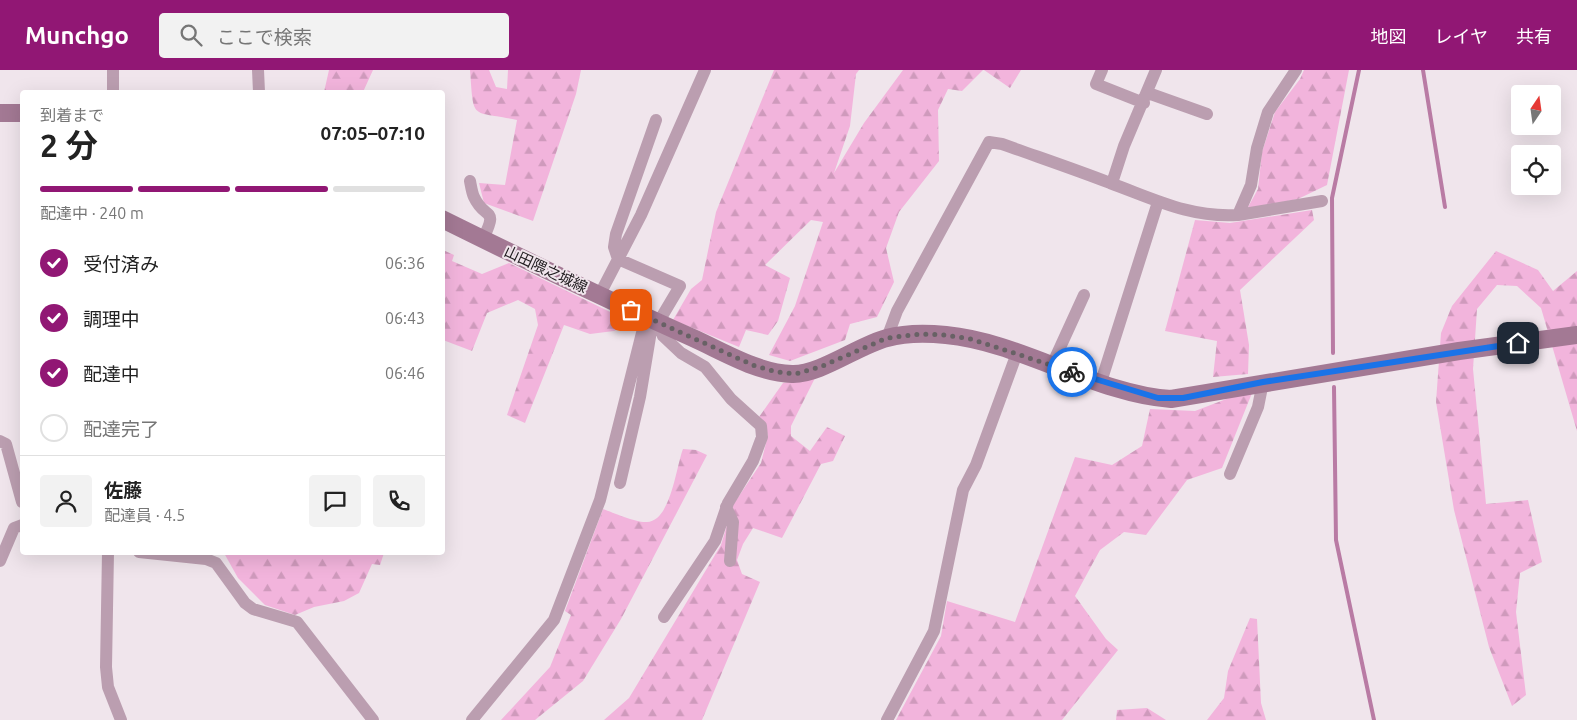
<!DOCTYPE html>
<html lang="ja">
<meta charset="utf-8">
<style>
:root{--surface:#fff;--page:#f2f2f2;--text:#222;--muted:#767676;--line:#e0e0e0;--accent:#911774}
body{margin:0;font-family:Ubuntu,"Noto Sans JP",sans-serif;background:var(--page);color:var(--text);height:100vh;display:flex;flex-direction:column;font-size:19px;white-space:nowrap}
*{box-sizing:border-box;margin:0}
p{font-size:16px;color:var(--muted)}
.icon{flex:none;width:28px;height:28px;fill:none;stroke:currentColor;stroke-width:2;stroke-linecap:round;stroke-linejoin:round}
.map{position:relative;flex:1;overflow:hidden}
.sheet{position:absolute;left:20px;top:20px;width:425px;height:465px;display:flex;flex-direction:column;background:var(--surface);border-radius:5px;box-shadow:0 5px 20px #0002}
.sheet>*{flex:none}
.needle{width:32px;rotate:13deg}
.buttons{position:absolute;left:1511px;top:15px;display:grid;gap:10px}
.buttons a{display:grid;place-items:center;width:50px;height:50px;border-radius:5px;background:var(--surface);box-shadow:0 5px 20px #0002;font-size:25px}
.pin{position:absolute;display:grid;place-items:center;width:42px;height:42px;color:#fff;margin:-21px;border-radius:10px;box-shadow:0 2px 8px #0006}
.courier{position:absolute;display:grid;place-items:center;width:50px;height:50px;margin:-25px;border:4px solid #1a73e8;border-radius:50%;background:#fff;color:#222;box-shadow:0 1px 6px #0007}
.head em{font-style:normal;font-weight:700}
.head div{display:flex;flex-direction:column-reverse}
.head{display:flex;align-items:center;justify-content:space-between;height:85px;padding:0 20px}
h1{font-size:32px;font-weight:700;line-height:38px}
.bar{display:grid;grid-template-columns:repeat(4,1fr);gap:8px 5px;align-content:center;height:60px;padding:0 20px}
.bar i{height:6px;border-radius:4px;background:var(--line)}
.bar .selected{background:var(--accent)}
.bar p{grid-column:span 4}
.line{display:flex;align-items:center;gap:12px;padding:0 20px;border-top:1px solid var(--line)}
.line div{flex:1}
.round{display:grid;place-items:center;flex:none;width:52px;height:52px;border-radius:5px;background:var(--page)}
ol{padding:0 20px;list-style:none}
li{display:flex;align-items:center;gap:15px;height:55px}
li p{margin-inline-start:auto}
li .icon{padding:5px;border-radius:50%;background:var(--accent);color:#fff;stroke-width:4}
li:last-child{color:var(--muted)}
li i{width:28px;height:28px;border:2px solid var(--line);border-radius:50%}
header{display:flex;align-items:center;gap:30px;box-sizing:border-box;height:70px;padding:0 25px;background:var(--accent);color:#fff}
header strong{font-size:24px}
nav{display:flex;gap:28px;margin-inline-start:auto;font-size:18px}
.search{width:350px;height:45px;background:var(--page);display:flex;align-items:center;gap:12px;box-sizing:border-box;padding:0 18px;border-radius:5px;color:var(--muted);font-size:19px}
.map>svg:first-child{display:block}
.forest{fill:url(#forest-firs)}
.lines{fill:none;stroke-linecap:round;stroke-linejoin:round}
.stream{stroke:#b97ba4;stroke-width:4}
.street{stroke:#bb9eb0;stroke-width:12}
.secondary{stroke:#a37994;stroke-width:18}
.done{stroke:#686165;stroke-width:5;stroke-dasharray:0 9}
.route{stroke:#1a73e8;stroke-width:6}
.labels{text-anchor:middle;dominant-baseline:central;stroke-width:4;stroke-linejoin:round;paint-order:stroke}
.street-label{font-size:15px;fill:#1e1a1d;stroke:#f0e5ec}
</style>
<header>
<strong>Munchgo</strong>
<div class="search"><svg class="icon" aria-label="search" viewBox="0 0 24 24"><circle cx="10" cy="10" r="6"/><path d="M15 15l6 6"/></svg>ここで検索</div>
<nav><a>地図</a><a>レイヤ</a><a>共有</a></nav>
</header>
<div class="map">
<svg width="1577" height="650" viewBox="0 0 1577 650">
<defs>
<pattern id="forest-firs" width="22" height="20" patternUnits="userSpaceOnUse" patternTransform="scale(1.25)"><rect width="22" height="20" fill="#f2b4dc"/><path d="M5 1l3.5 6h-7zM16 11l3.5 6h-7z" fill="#cf9abc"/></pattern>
</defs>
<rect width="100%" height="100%" fill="#f0e5ec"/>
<path class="forest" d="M329 0H373L363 22H324Z
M470 0H489L496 17 507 19 508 0H581L576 24 533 151 484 133 479 113 505 115 517 50C470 40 474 52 470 0Z
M774 0H859L856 4 850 56 834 103 864 53 903 0H983L962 21 948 19 938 40 939 91 899 142 886 178 894 212 877 247 850 254 845 270 790 291 769 285 795 236 823 152 811 150 765 195 790 208 778 251 768 265 746 260 739 277 673 250 691 219 702 210 716 142Z
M984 0H1021L1010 18Z
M1304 0H1349L1327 115 1298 129 1247 139 1258 119 1262 82 1275 42 1300 9Z
M1312 140 1314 150 1240 220 1249 275 1248 304 1213 307 1217 271 1165 261 1195 150 1230 153Z
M443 180 454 185 452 191 482 204 509 193 633 253 614 261 590 264 564 255 525 353 507 345 538 255 535 239 518 230 487 243 472 281 443 270Z
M1496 181 1538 200 1553 221 1577 201V361L1541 238 1517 216 1497 215 1477 239 1473 299 1486 434 1528 430 1542 492 1520 503 1516 542 1526 625 1512 636 1489 577 1454 440 1436 332 1441 263 1452 236Z
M815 308 791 356V366L810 381 827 357 845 366 833 391 821 394 782 468 753 458 743 474 737 490 742 504 760 512 702 650H604L629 628 721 475 733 435 761 393 768 365 759 347 783 313Z
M1252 323 1222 398 1187 410 1146 465 1124 462 1100 480 1075 526 1106 569 1118 580 1062 650H896L941 566 947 531 1015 552 1075 387 1112 395 1142 376 1150 339 1195 341 1229 328Z
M683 379 696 380 707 385 621 549 583 611 535 650H501L550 597 571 545 565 541 603 439C614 443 637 453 647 452 671 451 676 397 683 379Z
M224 483H384L380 495 372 494 359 523 344 531 314 537 295 545 265 535 238 508Z
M1250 548 1257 549 1261 633 1266 650H1207L1224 628 1228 601Z
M1147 638 1166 650H1116L1117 640Z"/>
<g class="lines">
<path class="stream" d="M1423 0 1445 137
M1333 283 1332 128 1359 0
M1334 317 1336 470 1374 650"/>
<path class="street" d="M258 0 259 22
M1102 0 1096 14 1144 33
M113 22V0
M1148 23 1207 44
M656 50 616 164 614 177 618 189 680 216 658 253 663 266 681 283 705 297 731 329 761 356 762 367 753 391 728 433 715 471 664 547
M470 111C471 116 472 123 474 127 485 151 499 136 483 169
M1112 113 1124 76 1156 0
M1238 145 1322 131
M600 224 641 145 705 0
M887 268 897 241 989 72 1002 74C1038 87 1074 99 1110 113 1154 129 1190 148 1238 145L1251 115 1257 78 1268 42 1296 0
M1052 295 1084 225
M1101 312 1158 132
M0 371 6 374 22 432
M1230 404 1258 337 1263 312
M620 413 640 327 651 261
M726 437 733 452 730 491
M108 482 106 597 108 617 121 650
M139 482 206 489 216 493 245 533 253 539 297 552 373 650
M0 491 14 458 22 455
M472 650 554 550 600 430 646 247
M887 650 934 561 963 420 976 395 1017 283"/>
<path class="secondary" d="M0 43H22
M442 149C525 190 609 231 693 268 724 282 758 303 792 304 820 305 859 275 887 268 905 263 927 263 946 265 1021 272 1096 324 1171 329L1459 281 1577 265"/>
</g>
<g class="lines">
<path class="done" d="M631 240 755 296 777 302 795 304 820 297 887 268 920 264 945 265 971 269 1072 302"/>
<path class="route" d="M1072 302 1158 328H1183L1263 312 1518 273"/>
</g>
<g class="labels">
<g class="street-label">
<text transform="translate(546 199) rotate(25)">山田隈之城線</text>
</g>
</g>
</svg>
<div class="buttons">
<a><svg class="needle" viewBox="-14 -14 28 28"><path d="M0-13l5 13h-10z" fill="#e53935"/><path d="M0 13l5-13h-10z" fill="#767676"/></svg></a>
<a><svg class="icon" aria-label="locate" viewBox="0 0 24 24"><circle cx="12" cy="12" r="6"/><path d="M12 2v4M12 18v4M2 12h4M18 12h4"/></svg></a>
</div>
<div class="pin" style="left:631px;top:240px;background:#ea580c"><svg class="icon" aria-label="bag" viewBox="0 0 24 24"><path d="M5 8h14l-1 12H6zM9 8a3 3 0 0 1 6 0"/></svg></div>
<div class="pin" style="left:1518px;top:273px;background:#1f2937"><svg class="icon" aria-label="home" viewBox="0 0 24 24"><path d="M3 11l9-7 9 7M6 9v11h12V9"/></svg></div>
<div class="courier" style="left:1072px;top:302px"><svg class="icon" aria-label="bike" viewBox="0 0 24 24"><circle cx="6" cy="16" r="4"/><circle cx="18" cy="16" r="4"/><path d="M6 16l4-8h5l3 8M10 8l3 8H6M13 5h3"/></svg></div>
<section class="sheet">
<div class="head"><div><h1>2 分</h1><p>到着まで</p></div><em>07:05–07:10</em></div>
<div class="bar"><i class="selected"></i><i class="selected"></i><i class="selected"></i><i></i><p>配達中 · 240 m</p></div>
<ol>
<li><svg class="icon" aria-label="check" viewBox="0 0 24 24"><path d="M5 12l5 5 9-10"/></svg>受付済み<p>06:36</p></li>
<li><svg class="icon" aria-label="check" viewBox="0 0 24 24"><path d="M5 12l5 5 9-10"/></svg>調理中<p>06:43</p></li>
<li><svg class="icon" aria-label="check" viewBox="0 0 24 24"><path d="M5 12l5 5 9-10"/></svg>配達中<p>06:46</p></li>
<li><i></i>配達完了</li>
</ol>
<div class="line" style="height:90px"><a class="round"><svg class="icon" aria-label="person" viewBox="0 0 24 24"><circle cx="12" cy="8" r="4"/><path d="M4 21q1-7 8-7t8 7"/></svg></a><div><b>佐藤</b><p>配達員 · 4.5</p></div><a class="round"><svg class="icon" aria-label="chat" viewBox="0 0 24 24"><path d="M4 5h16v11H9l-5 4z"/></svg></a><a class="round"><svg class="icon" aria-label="phone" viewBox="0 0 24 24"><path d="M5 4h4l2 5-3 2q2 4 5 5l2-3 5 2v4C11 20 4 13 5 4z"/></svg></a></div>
</section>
</div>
